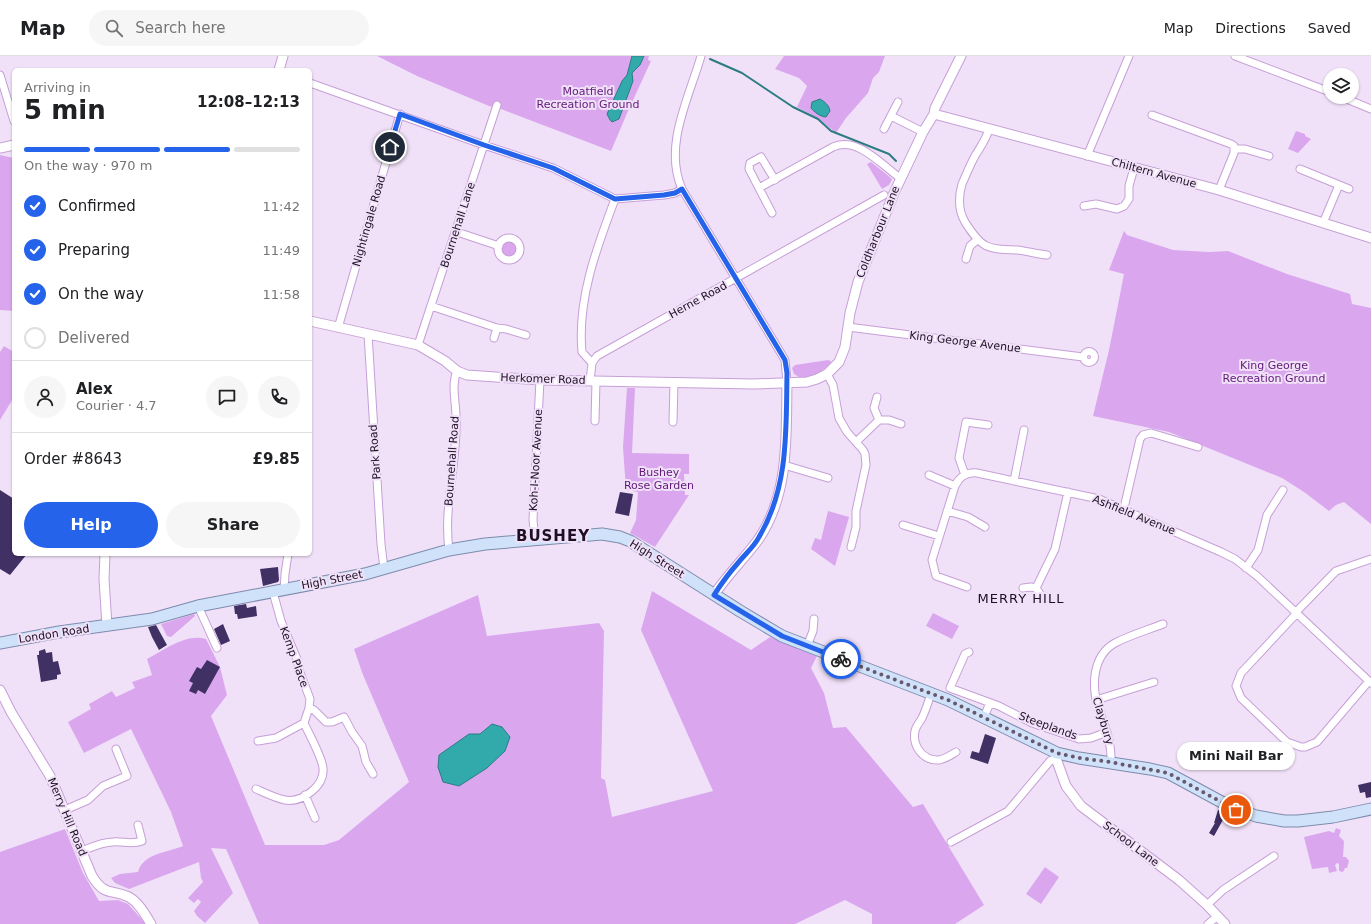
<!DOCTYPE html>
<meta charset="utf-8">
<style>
:root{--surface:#fff;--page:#f6f6f6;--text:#202124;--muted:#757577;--line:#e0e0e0;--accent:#2563eb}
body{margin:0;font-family:"DejaVu Sans",sans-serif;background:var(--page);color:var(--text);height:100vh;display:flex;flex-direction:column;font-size:15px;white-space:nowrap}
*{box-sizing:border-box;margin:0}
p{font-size:13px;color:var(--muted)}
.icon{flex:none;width:22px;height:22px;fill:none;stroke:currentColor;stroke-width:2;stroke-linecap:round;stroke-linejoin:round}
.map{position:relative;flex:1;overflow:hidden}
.drawer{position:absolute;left:12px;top:12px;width:300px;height:488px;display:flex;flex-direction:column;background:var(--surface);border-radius:6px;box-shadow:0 1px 3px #0004}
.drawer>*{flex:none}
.fabs{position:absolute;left:1323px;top:12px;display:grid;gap:8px}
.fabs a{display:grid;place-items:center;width:36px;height:36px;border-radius:50%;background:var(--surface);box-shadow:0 1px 3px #0004;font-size:20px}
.pin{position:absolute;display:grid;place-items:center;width:34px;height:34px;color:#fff;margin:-17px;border:2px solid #fff;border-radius:50%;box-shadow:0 1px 4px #0007}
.courier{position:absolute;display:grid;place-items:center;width:40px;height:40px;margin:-20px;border:3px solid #2563eb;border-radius:50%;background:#fff;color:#222;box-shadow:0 1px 5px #0007}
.bubble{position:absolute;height:28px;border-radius:14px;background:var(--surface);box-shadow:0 1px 3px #0004;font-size:13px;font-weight:800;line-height:28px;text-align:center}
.headline em{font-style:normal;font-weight:800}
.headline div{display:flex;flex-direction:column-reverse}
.headline{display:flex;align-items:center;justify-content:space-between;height:68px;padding:0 12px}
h1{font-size:26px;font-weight:800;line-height:30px}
.bar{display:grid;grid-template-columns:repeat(4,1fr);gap:6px 4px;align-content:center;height:48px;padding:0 12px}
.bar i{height:5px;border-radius:3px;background:var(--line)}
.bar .active{background:var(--accent)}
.bar p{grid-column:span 4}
.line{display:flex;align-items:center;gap:10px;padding:0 12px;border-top:1px solid var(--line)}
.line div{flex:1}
.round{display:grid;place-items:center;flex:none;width:42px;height:42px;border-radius:21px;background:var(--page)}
ol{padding:0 12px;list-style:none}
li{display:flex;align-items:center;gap:12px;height:44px}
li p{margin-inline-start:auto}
li .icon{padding:4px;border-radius:50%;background:var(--accent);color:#fff;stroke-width:4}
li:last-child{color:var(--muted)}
li i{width:22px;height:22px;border:2px solid var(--line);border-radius:50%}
.action{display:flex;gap:8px;margin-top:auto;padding:8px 12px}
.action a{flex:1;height:46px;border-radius:24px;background:var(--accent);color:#fff;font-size:16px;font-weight:800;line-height:46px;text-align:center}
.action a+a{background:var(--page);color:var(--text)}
header{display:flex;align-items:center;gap:24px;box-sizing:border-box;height:56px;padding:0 20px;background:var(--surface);border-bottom:1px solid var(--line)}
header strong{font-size:19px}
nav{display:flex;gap:22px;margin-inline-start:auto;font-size:14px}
.search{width:280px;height:36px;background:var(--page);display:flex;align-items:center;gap:10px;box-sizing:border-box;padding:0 14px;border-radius:22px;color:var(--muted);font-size:15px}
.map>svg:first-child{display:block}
.green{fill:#daa7ef}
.water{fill:#32aaab;stroke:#2c7c82}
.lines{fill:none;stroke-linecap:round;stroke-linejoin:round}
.stream{stroke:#2c7c82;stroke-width:2}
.building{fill:#403064}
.minor-casing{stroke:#c69fd7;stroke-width:9}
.tertiary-casing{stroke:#c69fd7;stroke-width:11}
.primary-casing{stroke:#7e8bac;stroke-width:13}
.minor{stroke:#fff;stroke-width:7}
.tertiary{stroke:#fff;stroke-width:9}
.primary{stroke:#d0e2f9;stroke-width:11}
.done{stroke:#68586e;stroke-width:4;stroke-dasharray:0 7.2}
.route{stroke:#2563eb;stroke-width:5}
.labels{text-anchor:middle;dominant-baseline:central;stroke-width:4;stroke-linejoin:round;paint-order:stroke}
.park-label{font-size:11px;fill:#601979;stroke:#f1e1f8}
.street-label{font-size:11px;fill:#1e0f24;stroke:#f1e1f8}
.quarter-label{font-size:13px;letter-spacing:1px;fill:#1e0f24;stroke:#f1e1f8}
.district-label{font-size:15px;font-weight:bold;letter-spacing:1px;fill:#1e0f24;stroke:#f1e1f8}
</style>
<header>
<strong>Map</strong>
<div class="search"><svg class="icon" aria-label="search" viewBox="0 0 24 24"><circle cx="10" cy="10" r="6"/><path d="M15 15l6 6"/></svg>Search here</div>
<nav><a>Map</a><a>Directions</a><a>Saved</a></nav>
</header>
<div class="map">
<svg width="1371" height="868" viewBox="0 0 1371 868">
<rect width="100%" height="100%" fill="#f1e1f8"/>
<path class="green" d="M377 0H649L648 4 651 5 628 55 611 95 501 53 489 50 417 20Z
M784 0H885L879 16 873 22 868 37 846 62 836 77 819 63 797 51 807 30 799 22 775 13Z
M1296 75 1305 78V80L1311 83 1298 97 1288 93Z
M0 99 14 102V255L0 254Z
M871 106 891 122 892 124 889 129 882 133 867 108Z
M1124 175 1127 179 1173 194 1209 196 1228 195 1287 218 1350 238 1352 248 1371 252V468L1344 446 1336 449 1329 455 1304 436 1282 422 1169 376 1093 360 1109 294 1124 218 1109 214Z
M501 193a8 8 0 1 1 16 0a8 8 0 1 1-16 0Z
M4 290 14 296V341L0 364V296Z
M828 304 831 305 830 308C822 315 811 323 799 321L794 318 792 312 795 309Z
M627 332H635L632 397 689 398V418H684L685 439H689L655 491 630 477 636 464 638 436 626 434 623 391Z
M828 455 849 461 835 510 811 493 815 482 821 484Z
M652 535 751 594 770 581 817 600 811 612 824 637 833 672 846 671 913 751 923 748 984 849 955 868H872V858L845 844 795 868H259L226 793 211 792 233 837 205 867 197 860 194 855 201 846 198 843 194 847 188 842 203 826 201 822 199 806 129 833 115 827 111 822 120 818 138 816C143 797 167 797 183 790L171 756 131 673 84 697 68 666 91 653 89 648 112 635 116 641 135 632 132 626 152 619 147 603C164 594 186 577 206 583L220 611 227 639 211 660 265 789H324L339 784 409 726 363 619 354 593 478 539 487 580 599 567 604 575 601 722 605 724 612 761 713 735 641 574Z
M933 557 959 570 952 583 926 570Z
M194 558 195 560 171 581 167 580 161 568Z
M1336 772 1341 774 1339 780 1344 785 1343 801H1346L1349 805 1347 812H1345L1343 816 1339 815V808L1337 807 1335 809 1337 815 1329 817 1328 811 1312 813 1304 781 1329 775 1334 777Z
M65 773 83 817 99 845 118 844 128 848 146 868H0V796Z
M1045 811 1059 821 1041 848 1026 838Z"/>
<path class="water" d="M632 0H644L640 9 632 17 633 25 619 63 612 66 610 64 607 58 622 25 627 19Z
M820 43C825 46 829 49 830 55L826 61C821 61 814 56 811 52L812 46Z
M492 668 502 671 510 681 505 695 487 712 459 730 443 726 438 711 439 699 469 678H480Z"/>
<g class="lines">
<path class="stream" d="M710 3 742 17 793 51 818 63 831 75 889 98 896 105"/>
</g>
<path class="building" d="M0 434 14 443V498H27L10 519 0 513Z
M620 436 633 438 629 460 615 457Z
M278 511 279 524 278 526 263 530 260 513Z
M246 548 247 552 256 550 257 560 238 563 237 558H235L234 550Z
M223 568 230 585 221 589 214 573Z
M156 569 167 589 159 594 152 581 148 571Z
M45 593 46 597 52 596 53 606 58 605 61 618 57 619V623L41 626 37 599H39V595Z
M207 604 220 611 205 638 198 634 196 638 189 635 193 627 189 625 197 611 201 613Z
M985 678 996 682 988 708 970 702 972 695 979 697Z
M1371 726V741L1366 742 1365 736 1360 737 1358 729Z
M1218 754 1224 756V762L1214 780 1209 777 1215 767H1214Z"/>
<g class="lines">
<g class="minor-casing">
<path id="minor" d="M1235 0 1330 36
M0 19 14 65
M310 27 484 89 553 112 615 143 664 139 675 137 682 133 785 304 787 326
M1342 41 1371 53
M1152 59 1231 88 1234 90V97L1219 134
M891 60 923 76
M884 73 898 46
M989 73C986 84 980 91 975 100 970 109 966 119 962 128 958 142 958 154 965 166 982 193 987 193 1017 194 1027 195 1037 198 1047 199
M1235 93H1245L1269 100
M1087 100 1129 0
M1300 113 1349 133
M759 132 833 91C857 80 882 109 900 122
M682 133C663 90 689 42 701 0
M1084 150 1096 148 1117 153 1124 150 1129 143V130L1134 112
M772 157 749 113 750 107 761 101 775 124
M1323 167 1339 129
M457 176 499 190
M498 193a11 11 0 1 1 22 0a11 11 0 1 1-22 0Z
M966 203 970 190 977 184
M431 250 497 272 506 273 526 279
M848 271 1083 301
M338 272 400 58
M368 278 381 488 384 513
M494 282 497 272
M418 289 497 49
M1083.5 301a5.5 5.5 0 1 1 11 0a5.5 5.5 0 1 1-11 0Z
M592 307 582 296C577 243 597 191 615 143
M827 318 833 329 839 362 847 376 863 394 865 398 866 409 856 455V471L851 491
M590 325 592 307 597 300 884 139
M877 341 874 352 879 364
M595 365 596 325
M673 366 674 327
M856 386 879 364H889L901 368
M784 409 828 422
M929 419 955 430
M965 419 959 402 966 366 988 369
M1014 425 1024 374
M1124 452 1140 383 1143 379 1151 377 1198 391
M947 455 968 461 985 471
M903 469 939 480
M535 484 533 464 540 324
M449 494C443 450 458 405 456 361 456 346 451 329 457 315
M1246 512 1258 494 1267 459 1283 434
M967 531 936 520 932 504 955 430C959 421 967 416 977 417L1099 443 1221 496 1235 503 1257 520 1371 627
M1023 532 1031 531 1036 532 1042 541
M1036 532 1055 493 1068 436
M284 534 285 518 288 498
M198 550 217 592
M1296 556 1336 515 1371 503
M1297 557 1241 617 1236 630 1241 642 1287 686 1301 691H1305L1317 686 1369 625
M807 590 813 575 814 563
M969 596 965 598 950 632 999 650 1032 667 1079 683 1091 682 1107 676
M931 638C928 646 926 654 922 662 920 666 916 670 915 675 912 690 923 705 939 704 945 703 951 699 956 696
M1096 644 1154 626
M309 652 314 654 326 666H332L344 661 352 676 362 690 366 706 373 718
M984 661 990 647
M258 685 276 682 304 667
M1111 706C1112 687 1105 671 1099 653 1091 631 1092 600 1115 587 1130 579 1148 574 1163 568
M256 733C265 737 275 742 285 744 302 747 325 730 323 712 322 701 309 678 304 667L309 652 310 643 299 614 297 603 281 565 273 536
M305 739 315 762
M65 754 88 744 103 730 127 720 116 693
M951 786 1008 755 1050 705 1056 702
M82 795C92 791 102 786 113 786 123 785 132 789 142 785L138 769
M1207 849 1223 834 1274 800
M1208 868 1218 860"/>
</g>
<g class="tertiary-casing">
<path id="tertiary" d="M279 14 283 0
M934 58 1219 134 1371 182
M0 92 14 89
M310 265 418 289 445 305 457 315 467 319 540 324 754 328 807 326 817 323 827 318 839 306 845 291 850 257 858 226 894 137 923 76 934 58 935 52 961 0
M105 498 104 523 107 570
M714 539C727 519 744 503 758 484 790 438 786 378 787 326
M0 634 11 656 50 720 92 820C106 842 111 832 129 841 139 847 145 858 151 868
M1057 697 1056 702 1058 708 1066 730 1081 750 1179 824 1207 849 1225 868"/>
</g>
<g class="primary-casing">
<path id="primary" d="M0 587 59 576 152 563 198 550 365 518 449 494 485 488 602 478 620 481 630 485 740 555 782 580 948 644 1057 697 1079 702 1150 713 1168 717 1229 750 1256 760 1284 765H1298L1333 761 1371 753"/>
</g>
<use href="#minor" class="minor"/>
<use href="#tertiary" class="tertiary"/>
<use href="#primary" class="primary"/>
</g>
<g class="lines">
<path class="done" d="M841 603 948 644 1057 697 1079 702 1110 706 1168 717 1236 754"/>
<path class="route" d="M390 91 400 58 484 89 553 112 615 143 664 139 675 137 682 133 785 304 787 317C786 373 789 431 759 481 754 491 745 498 738 507 729 517 721 528 714 539L782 580 841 603"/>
</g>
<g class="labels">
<g class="park-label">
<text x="588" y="35">Moatfield<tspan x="588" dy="13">Recreation Ground</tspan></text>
<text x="1274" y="309">King George<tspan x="1274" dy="13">Recreation Ground</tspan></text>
<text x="659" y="416">Bushey<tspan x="659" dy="13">Rose Garden</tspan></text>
</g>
<g class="street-label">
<text transform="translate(1154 117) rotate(15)">Chiltern Avenue</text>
<text transform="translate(369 165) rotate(-74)">Nightingale Road</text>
<text transform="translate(458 169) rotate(-72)">Bournehall Lane</text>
<text transform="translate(878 176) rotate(-68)">Coldharbour Lane</text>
<text transform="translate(698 244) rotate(-29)">Herne Road</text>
<text transform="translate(965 286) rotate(7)">King George Avenue</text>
<text transform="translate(543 323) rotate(2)">Herkomer Road</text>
<text transform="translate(375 396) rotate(-94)">Park Road</text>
<text transform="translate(536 404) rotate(-87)">Koh-I-Noor Avenue</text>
<text transform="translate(452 405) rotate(-86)">Bournehall Road</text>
<text transform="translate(1134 459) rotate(22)">Ashfield Avenue</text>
<text transform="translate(657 503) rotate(32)">High Street</text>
<text transform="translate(332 524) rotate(-11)">High Street</text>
<text transform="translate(54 578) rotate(-9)">London Road</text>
<text transform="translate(294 601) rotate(70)">Kemp Place</text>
<text transform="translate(1103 665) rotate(73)">Claybury</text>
<text transform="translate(1048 670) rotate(20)">Steeplands</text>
<text transform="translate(67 761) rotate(67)">Merry Hill Road</text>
<text transform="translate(1131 788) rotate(37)">School Lane</text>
</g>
<g class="quarter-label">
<text x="1021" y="542">MERRY HILL</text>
</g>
<g class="district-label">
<text x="553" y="480">BUSHEY</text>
</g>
</g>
</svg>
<div class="fabs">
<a><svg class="icon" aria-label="layers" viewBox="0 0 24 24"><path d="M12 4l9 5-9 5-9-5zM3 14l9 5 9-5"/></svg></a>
</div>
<div class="pin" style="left:1236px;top:754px;background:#ea580c"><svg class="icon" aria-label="bag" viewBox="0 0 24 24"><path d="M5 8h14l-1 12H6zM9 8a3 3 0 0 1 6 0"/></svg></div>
<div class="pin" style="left:390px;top:91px;background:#1f2937"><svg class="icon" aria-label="home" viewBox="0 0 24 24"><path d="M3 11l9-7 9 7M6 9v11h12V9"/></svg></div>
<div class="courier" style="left:841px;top:603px"><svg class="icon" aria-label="bike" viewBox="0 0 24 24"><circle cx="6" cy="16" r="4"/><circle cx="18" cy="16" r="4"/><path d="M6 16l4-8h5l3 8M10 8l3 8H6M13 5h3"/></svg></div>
<div class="bubble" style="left:1177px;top:686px;width:118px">Mini Nail Bar</div>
<section class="drawer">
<div class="headline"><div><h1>5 min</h1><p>Arriving in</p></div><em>12:08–12:13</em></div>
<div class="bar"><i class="active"></i><i class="active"></i><i class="active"></i><i></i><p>On the way · 970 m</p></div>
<ol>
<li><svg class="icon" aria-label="check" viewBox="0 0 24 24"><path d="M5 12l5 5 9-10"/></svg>Confirmed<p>11:42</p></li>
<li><svg class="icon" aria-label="check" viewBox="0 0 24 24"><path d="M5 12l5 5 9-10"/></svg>Preparing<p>11:49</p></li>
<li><svg class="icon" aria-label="check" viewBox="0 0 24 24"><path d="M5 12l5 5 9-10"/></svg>On the way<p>11:58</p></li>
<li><i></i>Delivered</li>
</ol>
<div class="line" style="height:72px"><a class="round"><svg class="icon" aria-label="person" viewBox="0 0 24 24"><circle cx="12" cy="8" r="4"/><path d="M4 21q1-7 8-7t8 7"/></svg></a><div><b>Alex</b><p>Courier · 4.7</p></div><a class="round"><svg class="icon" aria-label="chat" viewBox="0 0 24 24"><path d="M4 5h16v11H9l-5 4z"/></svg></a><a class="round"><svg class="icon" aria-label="phone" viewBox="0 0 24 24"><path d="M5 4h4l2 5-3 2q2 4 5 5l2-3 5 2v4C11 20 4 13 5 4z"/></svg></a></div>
<div class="line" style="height:52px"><div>Order #8643</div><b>£9.85</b></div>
<div class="action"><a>Help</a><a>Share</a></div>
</section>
</div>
